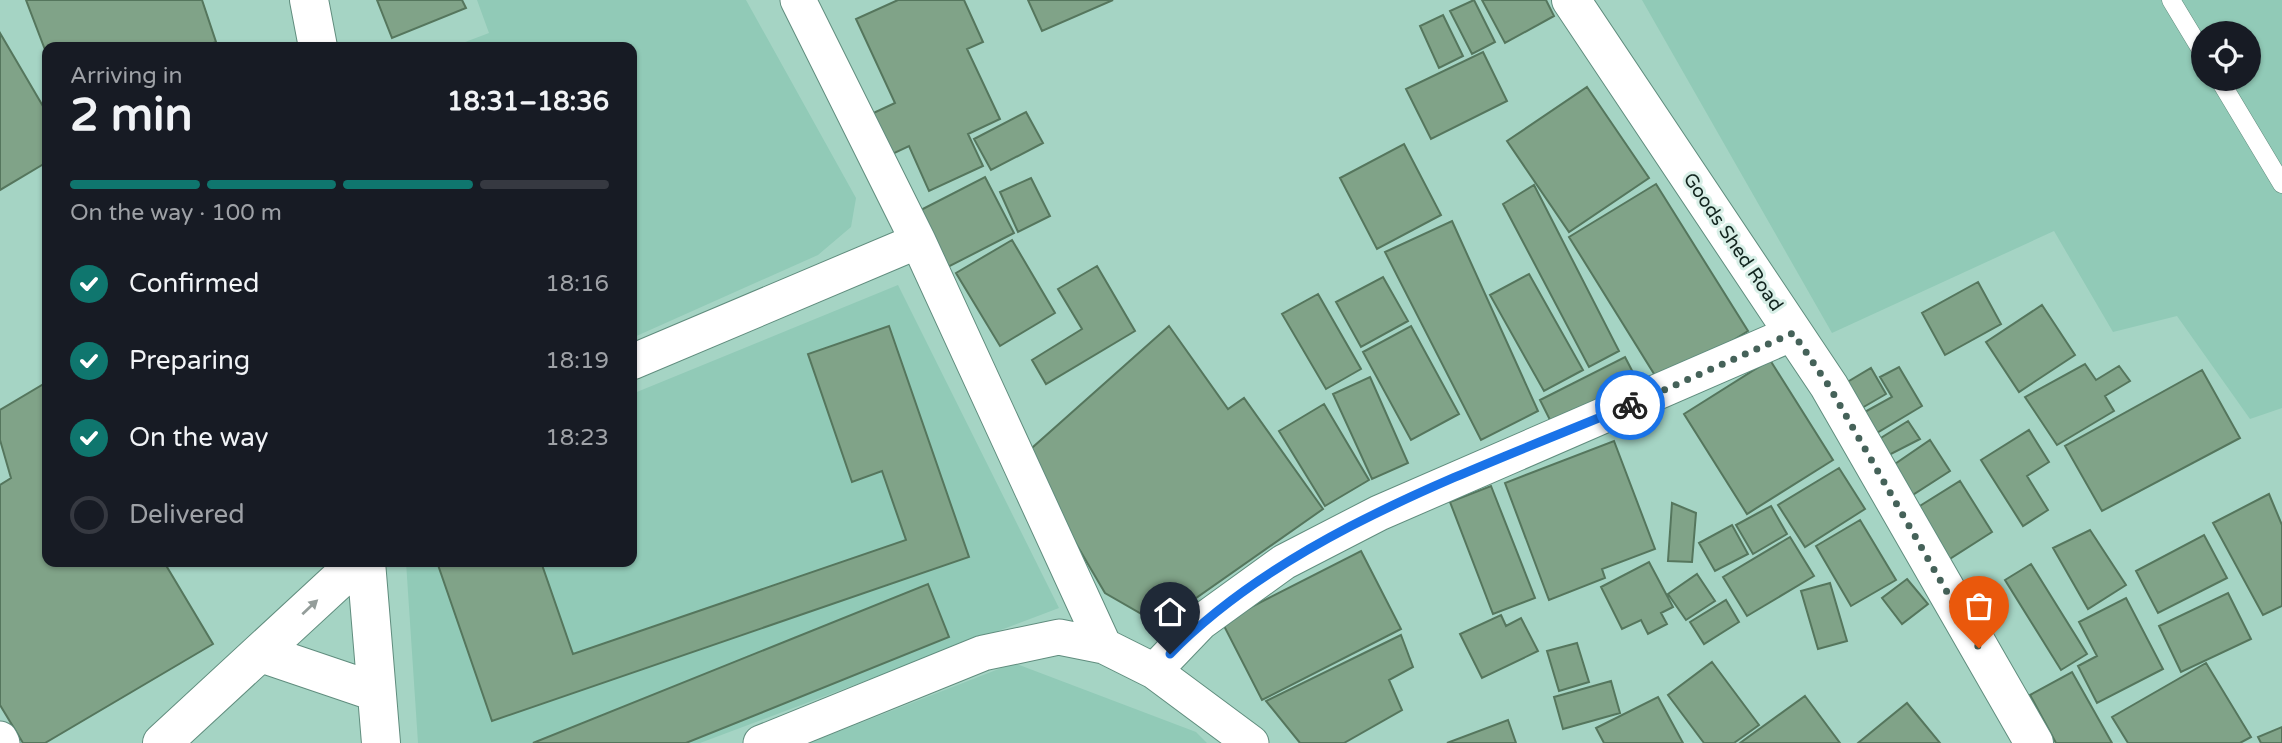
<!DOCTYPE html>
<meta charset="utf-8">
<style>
:root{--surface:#171b24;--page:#20242c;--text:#f1f3f6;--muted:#9ea1a6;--line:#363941;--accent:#0f766e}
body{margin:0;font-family:"Varela Round",sans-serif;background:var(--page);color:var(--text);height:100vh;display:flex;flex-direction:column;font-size:26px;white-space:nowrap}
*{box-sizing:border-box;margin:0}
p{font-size:23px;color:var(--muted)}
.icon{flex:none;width:38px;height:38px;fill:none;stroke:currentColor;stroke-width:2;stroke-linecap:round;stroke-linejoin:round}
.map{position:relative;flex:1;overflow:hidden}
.panel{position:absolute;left:42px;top:42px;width:595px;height:525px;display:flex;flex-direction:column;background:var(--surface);border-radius:14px;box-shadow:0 2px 5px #0004}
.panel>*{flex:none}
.fabs{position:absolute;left:2191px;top:21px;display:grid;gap:14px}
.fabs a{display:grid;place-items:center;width:70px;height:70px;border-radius:50%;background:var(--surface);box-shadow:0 2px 5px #0004;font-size:35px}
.pin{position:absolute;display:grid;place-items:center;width:60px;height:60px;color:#fff;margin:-72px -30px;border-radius:50% 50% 50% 0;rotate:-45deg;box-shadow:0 0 7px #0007}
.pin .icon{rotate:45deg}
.courier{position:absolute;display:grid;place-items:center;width:70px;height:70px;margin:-35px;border:5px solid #1a73e8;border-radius:50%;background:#fff;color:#222;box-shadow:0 2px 9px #0007}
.headline em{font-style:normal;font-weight:800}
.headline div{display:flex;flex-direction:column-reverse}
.headline{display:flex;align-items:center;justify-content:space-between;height:119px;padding:0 28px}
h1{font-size:46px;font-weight:800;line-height:52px}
.bar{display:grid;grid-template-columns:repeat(4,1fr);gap:10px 7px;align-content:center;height:84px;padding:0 28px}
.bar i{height:9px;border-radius:5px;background:var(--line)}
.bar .on{background:var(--accent)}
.bar p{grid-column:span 4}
ol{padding:0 28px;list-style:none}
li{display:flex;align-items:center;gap:21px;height:77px}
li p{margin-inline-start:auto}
li .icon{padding:7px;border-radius:50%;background:var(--accent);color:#fff;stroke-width:4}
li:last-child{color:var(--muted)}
li i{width:38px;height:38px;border:4px solid var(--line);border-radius:50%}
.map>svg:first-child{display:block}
.built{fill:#91cab7;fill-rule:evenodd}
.building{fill:#80a388;stroke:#55765d;stroke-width:2}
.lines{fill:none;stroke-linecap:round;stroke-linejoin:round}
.service-casing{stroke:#608d7e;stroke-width:19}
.minor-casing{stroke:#608d7e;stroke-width:37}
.tertiary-casing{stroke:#608d7e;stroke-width:40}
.service{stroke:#fff;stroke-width:18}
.minor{stroke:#fff;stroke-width:35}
.tertiary{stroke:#fff;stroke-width:38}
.oneway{fill:#949d9a}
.done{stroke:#456259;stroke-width:7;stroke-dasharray:0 12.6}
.route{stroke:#1a73e8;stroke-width:9}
.labels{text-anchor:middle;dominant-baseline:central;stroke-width:6;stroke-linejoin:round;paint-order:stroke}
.street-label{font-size:19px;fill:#12251f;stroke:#d8efe7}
</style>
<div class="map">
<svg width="2282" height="743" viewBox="0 0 2282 743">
<rect width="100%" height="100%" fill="#a5d4c4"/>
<path class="built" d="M477 0H746L856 198 851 227 818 255 632 338V47H452L489 33Z
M1642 0H2282V408L2250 419 2177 316 2113 332 2054 231 1832 333ZM2203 33H2249V79H2203Z
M898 285 1059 608 700 743H418L406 562H632V394Z
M1014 663 1196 732 1207 743H809Z"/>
<path class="building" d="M26 0H202L216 42 202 47H47V55Z
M377 0H462L466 8 392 38Z
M898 0H964L983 42 967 49 1000 119 968 134 983 166 929 191 909 146 886 157 867 116 895 103 856 19Z
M1028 0H1113L1042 31Z
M1474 0 1495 42 1472 54 1450 11Z
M1482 0H1546L1554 16 1505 43Z
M1443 15 1463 56 1439 68 1420 26Z
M0 33 47 113V162L0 190Z
M1483 52 1507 101 1431 139 1406 89Z
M1587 87 1649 178 1569 232 1507 141Z
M1026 112 1043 143 991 170 974 139Z
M1404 144 1441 215 1377 249 1340 178Z
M985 177 1014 233 942 270 913 214Z
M1031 178 1050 216 1018 232 1000 192Z
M1656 184 1748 331 1661 385 1569 237Z
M1534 185 1619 351 1589 367 1503 204Z
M1452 221 1538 411 1481 440 1385 252Z
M1012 240 1055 313 1000 346 956 273Z
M1097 266 1135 331 1046 384 1032 360 1082 329 1058 289Z
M1529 274 1583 370 1544 391 1490 295Z
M1383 277 1408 321 1361 347 1336 302Z
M1978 282 2001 324 1945 355 1922 313Z
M1318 294 1361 369 1326 389 1282 314Z
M2042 305 2075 355 2019 392 1986 342Z
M889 326 969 557 492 721 437 562H541L573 654 906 540 882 471 852 482 808 354Z
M1169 326 1228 409 1244 398 1323 509 1159 624 1105 593 1024 455Z
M1411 326 1459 414 1411 440 1363 352Z
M1625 357 1640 386 1555 430 1540 400Z
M1770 360 1833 460 1747 514 1684 414Z
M2085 364 2096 380 2119 366 2130 381 2105 396 2114 411 2057 445 2025 397Z
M1899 367 1922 406 1875 434 1863 413 1892 397 1880 377Z
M1871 368 1886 394 1855 412 1839 387Z
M2202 370 2240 438 2102 511 2065 446Z
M1370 377 1408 463 1372 479 1333 394Z
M47 382V562H164L213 644 45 743H23L0 705V485L11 478 0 440V410Z
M1324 404 1369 480 1325 506 1279 431Z
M1908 421 1920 439 1887 456 1876 441Z
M2029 430 2049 462 2027 476 2048 510 2023 526 1981 460Z
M1930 440 1950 471 1911 496 1892 466Z
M1614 441 1655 549 1602 569 1605 578 1549 600 1505 483Z
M1839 468 1865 509 1805 547 1778 505Z
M1960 481 1992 532 1948 560 1915 509Z
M1491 486 1535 598 1493 614 1450 502Z
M2269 494 2282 525V606L2263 615 2213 523Z
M1672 503 1696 513 1692 562 1668 561Z
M1771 506 1787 534 1753 554 1736 525Z
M1860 520 1896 580 1851 606 1816 546Z
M1732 525 1748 554 1715 571 1699 543Z
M2090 530 2126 585 2088 609 2053 548Z
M2204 535 2227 578 2158 613 2136 571Z
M1790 537 1814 576 1747 616 1723 577Z
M1361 551 1401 629 1262 700 1222 622Z
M1649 562 1673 607 1661 613 1667 624 1648 634 1641 620 1622 629 1601 587Z
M2031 564 2087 654 2061 670 2005 580Z
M1697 574 1715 601 1686 620 1668 594Z
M1907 579 1928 604 1902 624 1882 598Z
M1830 583 1847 641 1818 649 1801 591Z
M928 584 949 637 686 743H533Z
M2228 593 2251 639 2181 672 2159 626Z
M2126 598 2163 669 2097 703 2078 666 2097 656 2079 622Z
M1726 600 1739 622 1704 644 1690 622Z
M1501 615 1506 626 1521 618 1538 651 1482 678 1460 634Z
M1401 635 1413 667 1389 680 1402 710 1344 743H1300L1266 701Z
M1577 643 1589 682 1559 691 1547 651Z
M1712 662 1759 725 1734 743H1704L1668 695Z
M2206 663 2251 737 2240 743H2128L2112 717Z
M2072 672 2112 743H2056L2030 695Z
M1611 681 1620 713 1563 729 1554 697Z
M1805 696 1840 743H1740Z
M1658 697 1683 743H1604L1596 728Z
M1907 703 1940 743H1858Z
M1508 720 1516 743H1447Z
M2282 727V743H2261L2258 737Z"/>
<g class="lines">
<g class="service-casing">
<path id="service" d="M2171 0 2203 53
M2219 79 2282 184"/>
</g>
<g class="minor-casing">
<path id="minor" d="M918 241 1104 646
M632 362 918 241 798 0
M1154 671 1201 622 1284 562 1379 513 1793 333
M0 739 2 743
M761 743 983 653 1059 637 1104 646 1154 671 1251 743"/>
</g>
<g class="tertiary-casing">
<path id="tertiary" d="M309 0 318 47
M1571 0 1829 386 2034 743
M366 562 381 743
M261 653 376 692
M162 743 358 562"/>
</g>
<use href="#service" class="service"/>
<use href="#minor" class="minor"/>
<use href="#tertiary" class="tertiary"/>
</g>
<defs><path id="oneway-solid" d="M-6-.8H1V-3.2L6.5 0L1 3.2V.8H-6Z" transform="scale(1.75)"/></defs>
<use class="oneway" href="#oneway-solid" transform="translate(310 607) rotate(-43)"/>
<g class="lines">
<path class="done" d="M1630 405 1793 333 1829 386 1979 648"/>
<path class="route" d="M1170 654C1288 533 1475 470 1630 405"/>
</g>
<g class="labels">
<g class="street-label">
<text transform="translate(1733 242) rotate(56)">Goods Shed Road</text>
</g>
</g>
</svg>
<div class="fabs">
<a><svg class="icon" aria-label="locate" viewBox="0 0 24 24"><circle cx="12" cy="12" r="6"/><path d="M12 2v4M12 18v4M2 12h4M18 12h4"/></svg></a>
</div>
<div class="pin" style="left:1979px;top:648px;background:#ea580c"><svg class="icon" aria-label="bag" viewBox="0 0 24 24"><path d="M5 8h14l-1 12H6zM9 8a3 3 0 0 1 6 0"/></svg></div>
<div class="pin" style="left:1170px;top:654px;background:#1f2937"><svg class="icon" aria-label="home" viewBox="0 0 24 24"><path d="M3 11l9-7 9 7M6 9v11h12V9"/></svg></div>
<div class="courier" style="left:1630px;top:405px"><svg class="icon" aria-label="bike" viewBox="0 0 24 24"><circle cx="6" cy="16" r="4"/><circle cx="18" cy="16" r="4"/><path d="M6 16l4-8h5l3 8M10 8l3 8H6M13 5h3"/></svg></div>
<section class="panel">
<div class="headline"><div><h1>2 min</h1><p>Arriving in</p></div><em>18:31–18:36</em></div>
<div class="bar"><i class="on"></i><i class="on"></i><i class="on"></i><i></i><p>On the way · 100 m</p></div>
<ol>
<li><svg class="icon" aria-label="check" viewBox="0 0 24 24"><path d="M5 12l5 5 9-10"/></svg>Confirmed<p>18:16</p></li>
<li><svg class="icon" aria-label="check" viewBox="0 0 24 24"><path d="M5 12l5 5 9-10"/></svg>Preparing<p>18:19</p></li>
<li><svg class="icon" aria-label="check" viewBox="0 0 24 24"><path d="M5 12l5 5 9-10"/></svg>On the way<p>18:23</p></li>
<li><i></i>Delivered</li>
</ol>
</section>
</div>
